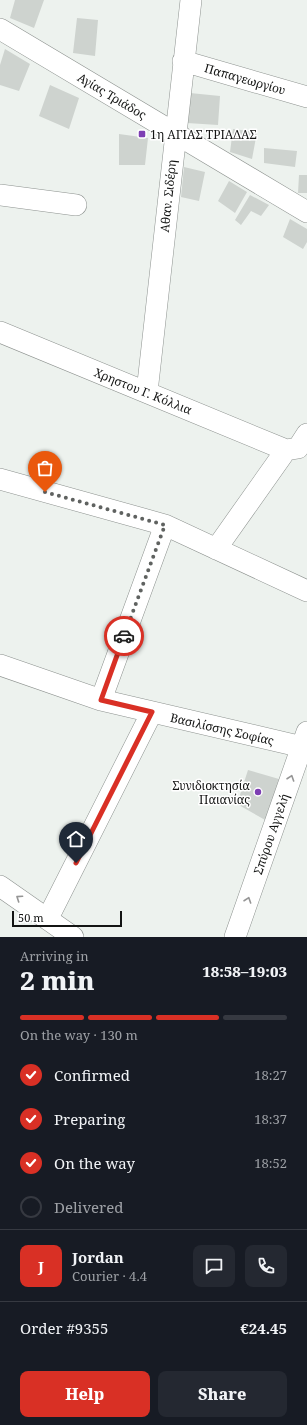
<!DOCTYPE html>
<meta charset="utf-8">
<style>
:root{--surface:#171b24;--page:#242831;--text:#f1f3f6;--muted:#9ea1a6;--line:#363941;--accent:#d93025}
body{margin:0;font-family:"Noto Serif",serif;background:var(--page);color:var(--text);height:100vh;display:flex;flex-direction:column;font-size:15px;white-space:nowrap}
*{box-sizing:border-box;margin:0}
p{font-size:13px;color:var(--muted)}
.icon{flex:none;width:22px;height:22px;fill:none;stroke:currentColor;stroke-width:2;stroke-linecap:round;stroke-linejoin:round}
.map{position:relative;height:937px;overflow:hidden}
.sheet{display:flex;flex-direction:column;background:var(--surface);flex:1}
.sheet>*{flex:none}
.scale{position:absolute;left:12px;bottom:10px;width:110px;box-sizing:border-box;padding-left:4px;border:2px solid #131413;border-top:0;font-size:11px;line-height:14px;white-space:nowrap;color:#131413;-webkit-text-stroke:3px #fff;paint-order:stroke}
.pin{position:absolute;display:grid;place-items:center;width:34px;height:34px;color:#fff;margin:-41px -17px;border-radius:50% 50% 50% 0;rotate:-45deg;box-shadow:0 0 4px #0007}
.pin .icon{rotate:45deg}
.courier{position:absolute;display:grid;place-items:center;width:40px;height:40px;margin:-20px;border:3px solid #d93025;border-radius:50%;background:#fff;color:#222;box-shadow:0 1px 5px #0007}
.summary em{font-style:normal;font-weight:800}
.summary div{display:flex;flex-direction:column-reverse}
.summary{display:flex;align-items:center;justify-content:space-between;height:68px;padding:0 20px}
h1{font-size:26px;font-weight:800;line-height:30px}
.bar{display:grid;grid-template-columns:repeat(4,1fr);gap:6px 4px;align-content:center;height:48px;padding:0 20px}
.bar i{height:5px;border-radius:3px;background:var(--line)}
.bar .current{background:var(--accent)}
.bar p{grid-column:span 4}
.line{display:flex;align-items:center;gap:10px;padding:0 20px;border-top:1px solid var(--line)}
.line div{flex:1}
.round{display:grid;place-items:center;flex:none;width:42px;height:42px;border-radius:8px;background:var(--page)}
ol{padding:0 20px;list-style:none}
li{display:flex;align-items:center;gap:12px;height:44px}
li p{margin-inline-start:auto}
li .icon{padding:4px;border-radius:50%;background:var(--accent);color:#fff;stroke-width:4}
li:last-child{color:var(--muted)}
li i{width:22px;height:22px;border:2px solid var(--line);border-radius:50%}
.button{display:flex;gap:8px;margin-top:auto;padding:8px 20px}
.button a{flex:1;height:46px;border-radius:8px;background:var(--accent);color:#fff;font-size:16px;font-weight:800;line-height:46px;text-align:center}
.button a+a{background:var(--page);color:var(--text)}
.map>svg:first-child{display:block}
.building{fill:#ced3cf}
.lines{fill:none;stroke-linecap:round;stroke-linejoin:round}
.minor-casing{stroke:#8d928f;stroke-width:22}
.minor{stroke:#fff;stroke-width:21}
.oneway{stroke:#959595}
.done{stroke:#5f6260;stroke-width:4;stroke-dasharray:0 7.2}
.route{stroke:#d93025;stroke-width:5}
.poi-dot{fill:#7d3eb3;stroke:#fff;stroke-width:1.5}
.labels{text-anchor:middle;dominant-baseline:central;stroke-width:3;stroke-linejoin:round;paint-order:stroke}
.street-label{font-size:12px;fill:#131413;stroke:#fff}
.poi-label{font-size:12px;fill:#131413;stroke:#fff;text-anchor:start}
</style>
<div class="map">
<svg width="307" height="937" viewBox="0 0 307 937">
<rect width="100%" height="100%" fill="#edf2ee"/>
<path class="building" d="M15 0H44L34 28 10 18Z
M77 18 98 20 95 56 73 53Z
M5 49 30 64 19 91 0 85V65Z
M50 85 79 98 69 129 39 116Z
M190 93 220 96 218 125 187 123Z
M233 129 257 132 252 159 230 152Z
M119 134 148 138 145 165H119Z
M264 148 297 151 295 167 264 163Z
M184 167 205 172 199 201 181 197Z
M299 175H307V193H298Z
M229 181 247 192 235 213 218 201Z
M250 195 269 205 261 216 251 211 241 225 235 220Z
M290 219 307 229V242L303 249 283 237Z
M248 770 279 779 267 821 237 804Z"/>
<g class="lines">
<g class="minor-casing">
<path id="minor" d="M0 29 307 212
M183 61 307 97
M0 195 76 205
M0 332 286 450
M147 392 191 0
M0 479 165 525 307 591
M216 549 286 450 298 448 307 434
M0 665 101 700 307 748
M101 700 165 525
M0 886 73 937
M48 918 152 712
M235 937 307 732"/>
</g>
<use href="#minor" class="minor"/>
</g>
<defs><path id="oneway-chevron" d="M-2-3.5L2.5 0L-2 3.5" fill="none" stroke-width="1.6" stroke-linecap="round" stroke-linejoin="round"/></defs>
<g class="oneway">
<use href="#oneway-chevron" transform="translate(291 778) rotate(-71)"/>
<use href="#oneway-chevron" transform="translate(19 898) rotate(-146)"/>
<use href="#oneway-chevron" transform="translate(248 900) rotate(-71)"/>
</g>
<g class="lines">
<path class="done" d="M45 492 165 525 124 636"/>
<path class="route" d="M76 863 152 712 101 700 124 636"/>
</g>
<g class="poi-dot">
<rect x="138" y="130" width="8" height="8" rx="2"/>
<circle cx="258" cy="792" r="4"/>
</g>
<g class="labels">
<g class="street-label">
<text transform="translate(245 79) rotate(16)">Παπαγεωργίου</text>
<text transform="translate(112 96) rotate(31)">Αγίας Τριάδος</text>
<text transform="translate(168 196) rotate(-84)">Αθαν. Σιδέρη</text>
<text transform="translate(143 391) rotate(22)">Χρηστου Γ. Κόλλια</text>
<text transform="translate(222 729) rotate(13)">Βασιλίσσης Σοφίας</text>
<text transform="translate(271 834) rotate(-71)">Σπύρου Αγγελή</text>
</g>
<g class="poi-label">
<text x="150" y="134">1η ΑΓΙΑΣ ΤΡΙΑΔΑΣ</text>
<text x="250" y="785" text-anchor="end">Συνιδιοκτησία<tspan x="250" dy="14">Παιανίας</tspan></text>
</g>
</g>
</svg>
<div class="scale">50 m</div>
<div class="pin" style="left:45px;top:492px;background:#ea580c"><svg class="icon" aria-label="bag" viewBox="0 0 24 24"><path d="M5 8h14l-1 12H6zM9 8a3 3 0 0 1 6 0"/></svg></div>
<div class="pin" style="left:76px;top:863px;background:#1f2937"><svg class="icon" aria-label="home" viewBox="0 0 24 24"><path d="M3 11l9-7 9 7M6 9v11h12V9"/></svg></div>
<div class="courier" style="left:124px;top:636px"><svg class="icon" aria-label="car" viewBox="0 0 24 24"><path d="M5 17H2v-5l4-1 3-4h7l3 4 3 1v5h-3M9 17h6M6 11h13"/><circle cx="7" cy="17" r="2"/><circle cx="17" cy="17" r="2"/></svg></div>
</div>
<section class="sheet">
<div class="summary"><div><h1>2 min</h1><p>Arriving in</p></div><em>18:58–19:03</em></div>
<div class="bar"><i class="current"></i><i class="current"></i><i class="current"></i><i></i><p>On the way · 130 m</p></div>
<ol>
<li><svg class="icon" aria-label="check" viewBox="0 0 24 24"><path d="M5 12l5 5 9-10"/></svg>Confirmed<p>18:27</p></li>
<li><svg class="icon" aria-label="check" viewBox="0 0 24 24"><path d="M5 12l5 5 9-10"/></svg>Preparing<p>18:37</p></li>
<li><svg class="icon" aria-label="check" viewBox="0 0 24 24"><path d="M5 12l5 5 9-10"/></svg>On the way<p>18:52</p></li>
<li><i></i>Delivered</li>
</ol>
<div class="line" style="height:72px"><b class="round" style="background:var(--accent);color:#fff">J</b><div><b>Jordan</b><p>Courier · 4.4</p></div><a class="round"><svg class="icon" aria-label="chat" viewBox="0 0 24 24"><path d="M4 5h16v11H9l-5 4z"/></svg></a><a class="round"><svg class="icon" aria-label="phone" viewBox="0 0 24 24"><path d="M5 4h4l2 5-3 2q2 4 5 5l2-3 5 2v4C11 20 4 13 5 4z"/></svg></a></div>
<div class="line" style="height:52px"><div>Order #9355</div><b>€24.45</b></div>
<div class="button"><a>Help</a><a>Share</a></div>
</section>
